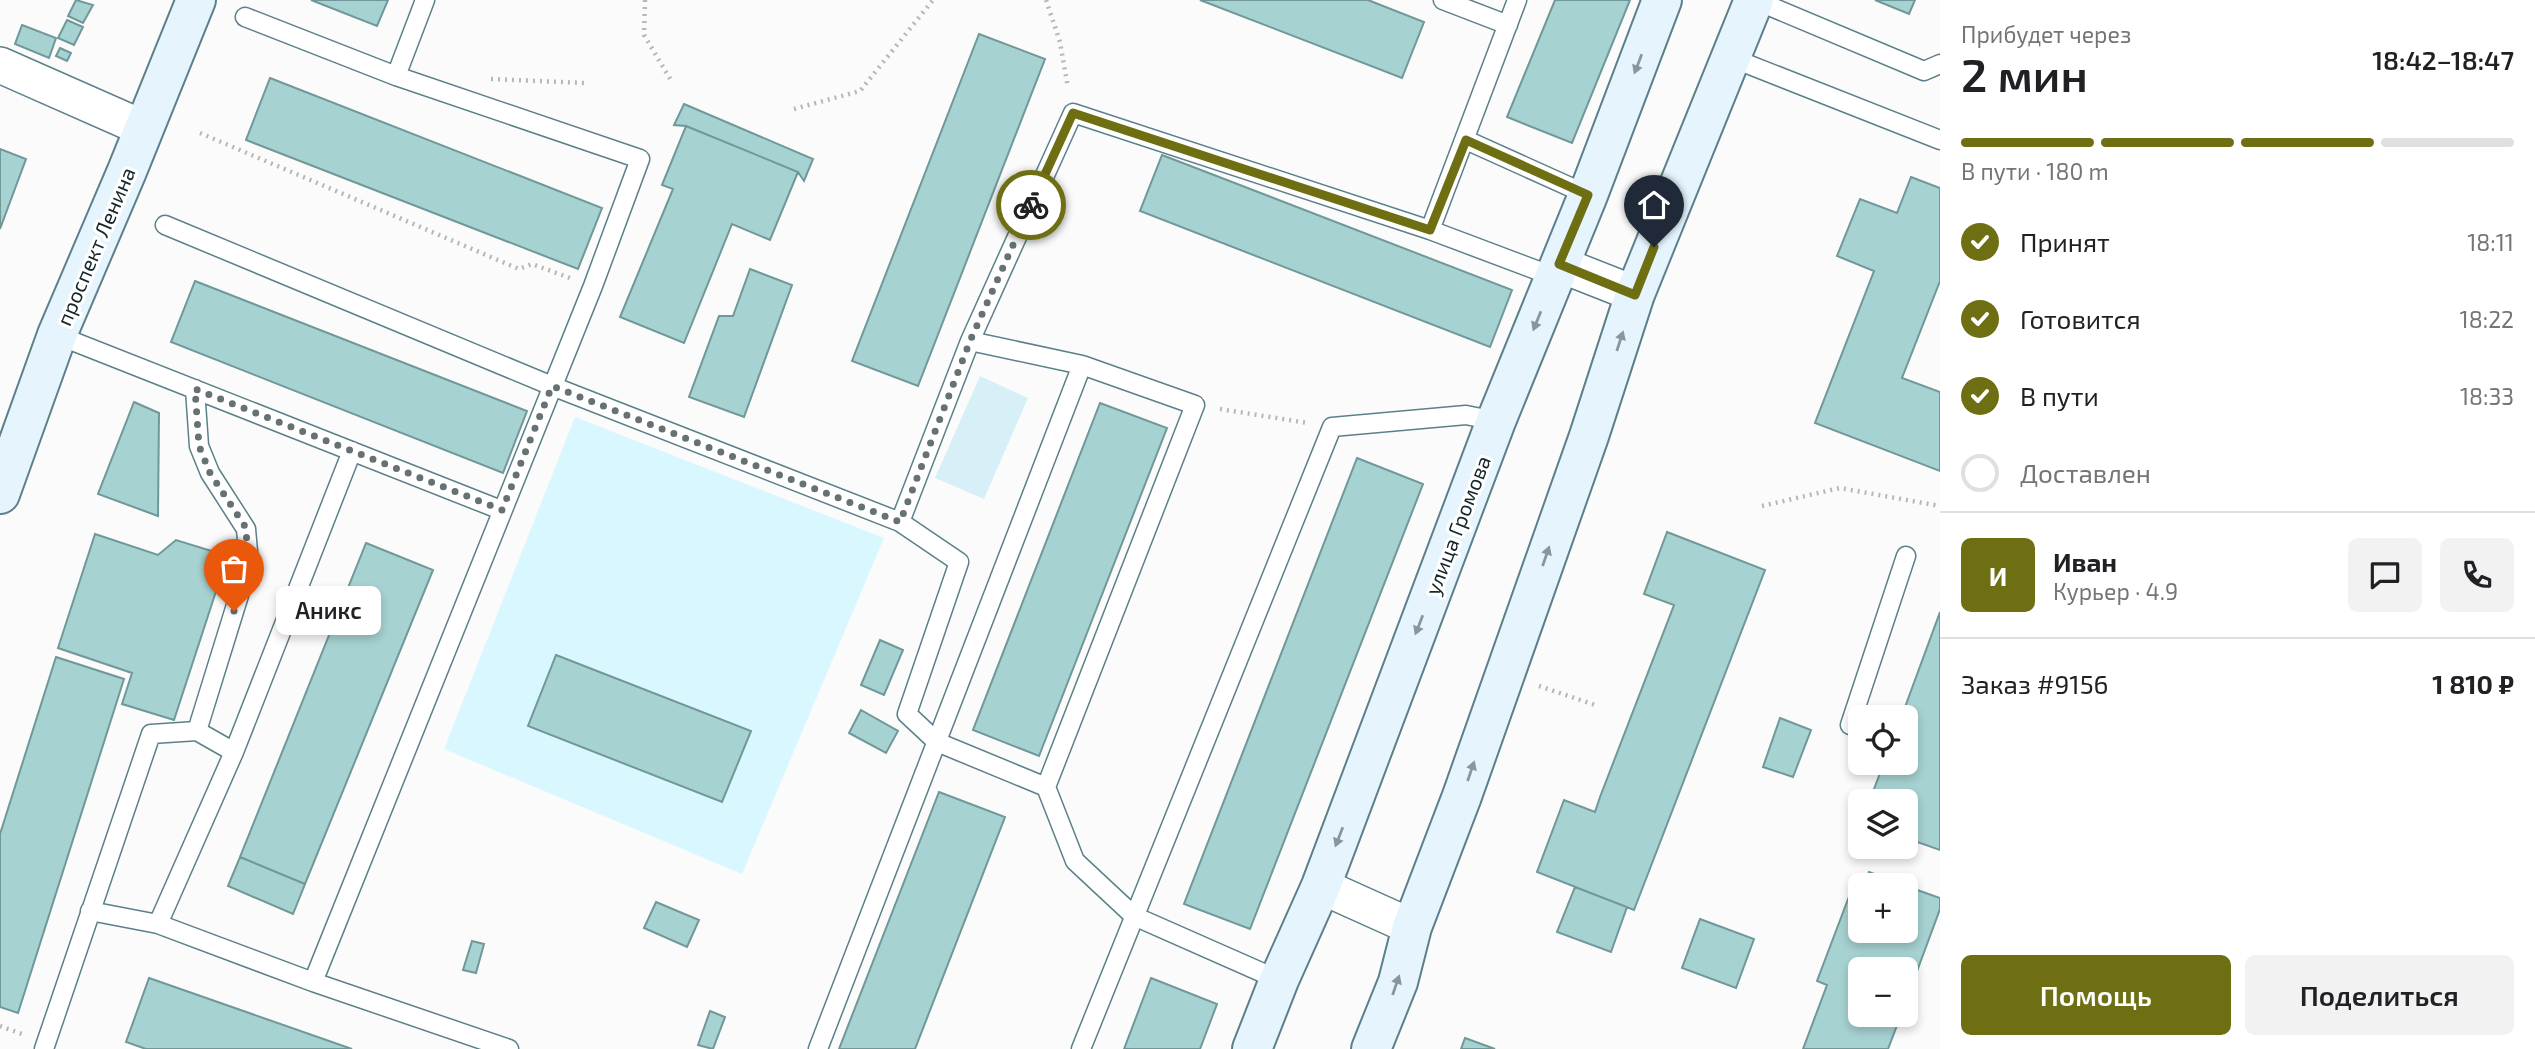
<!DOCTYPE html>
<html lang="ru">
<meta charset="utf-8">
<style>
:root{--surface:#fff;--page:#f2f2f2;--text:#202124;--muted:#757577;--line:#e0e0e0;--accent:#6e6f13}
body{margin:0;font-family:"Exo 2",sans-serif;background:var(--page);color:var(--text);height:100vh;display:flex;flex-direction:column;font-size:26px;white-space:nowrap}
*{box-sizing:border-box;margin:0}
p{font-size:23px;color:var(--muted)}
.icon{flex:none;width:38px;height:38px;fill:none;stroke:currentColor;stroke-width:2;stroke-linecap:round;stroke-linejoin:round}
.map{position:relative;flex:1;overflow:hidden}
.panel{display:flex;flex-direction:column;background:var(--surface);width:595px}
.panel>*{flex:none}
.buttons{position:absolute;left:1848px;top:705px;display:grid;gap:14px}
.buttons a{display:grid;place-items:center;width:70px;height:70px;border-radius:10px;background:var(--surface);box-shadow:0 4px 10px #0003;font-size:35px}
.pin{position:absolute;display:grid;place-items:center;width:60px;height:60px;color:#fff;margin:-72px -30px;border-radius:50% 50% 50% 0;rotate:-45deg;box-shadow:0 0 7px #0007}
.pin .icon{rotate:45deg}
.courier{position:absolute;display:grid;place-items:center;width:70px;height:70px;margin:-35px;border:5px solid #6e6f13;border-radius:50%;background:#fff;color:#222;box-shadow:0 2px 9px #0007}
.bubble{position:absolute;height:49px;border-radius:10px;background:var(--surface);box-shadow:0 4px 10px #0003;font-size:23px;font-weight:600;line-height:49px;text-align:center}
.overview em{font-style:normal;font-weight:600}
.overview div{display:flex;flex-direction:column-reverse}
.overview{display:flex;align-items:center;justify-content:space-between;height:119px;padding:0 21px}
h1{font-size:46px;font-weight:600;line-height:52px}
.bar{display:grid;grid-template-columns:repeat(4,1fr);gap:10px 7px;align-content:center;height:84px;padding:0 21px}
.bar i{height:9px;border-radius:5px;background:var(--line)}
.bar .on{background:var(--accent)}
.bar p{grid-column:span 4}
.line{display:flex;align-items:center;gap:18px;padding:0 21px;border-top:2px solid var(--line)}
.line div{flex:1}
.round{display:grid;place-items:center;flex:none;width:74px;height:74px;border-radius:10px;background:var(--page)}
ol{padding:0 21px;list-style:none}
li{display:flex;align-items:center;gap:21px;height:77px}
li p{margin-inline-start:auto}
li .icon{padding:7px;border-radius:50%;background:var(--accent);color:#fff;stroke-width:4}
li:last-child{color:var(--muted)}
li i{width:38px;height:38px;border:4px solid var(--line);border-radius:50%}
.primary-button{display:flex;gap:14px;margin-top:auto;padding:14px 21px}
.primary-button a{flex:1;height:80px;border-radius:10px;background:var(--accent);color:#fff;font-size:28px;font-weight:600;line-height:80px;text-align:center}
.primary-button a+a{background:var(--page);color:var(--text)}
main{display:flex;flex:1;min-height:0}
.map>svg:first-child{display:block}
.built{fill:#d9f7ff}
.green{fill:#d7f0f7}
.building{fill:#a6d2d1;stroke:#709898;stroke-width:2}
.lines{fill:none;stroke-linecap:round;stroke-linejoin:round}
.lane-casing{stroke:#5b808a;stroke-width:21}
.street-casing{stroke:#5b808a;stroke-width:38}
.secondary-casing{stroke:#5b808a;stroke-width:42}
.path{stroke:#b3b8b9;stroke-width:4.5;stroke-dasharray:2 5;stroke-linecap:butt}
.lane{stroke:#fff;stroke-width:18}
.street{stroke:#fff;stroke-width:35}
.secondary{stroke:#e6f4fe;stroke-width:38}
.oneway{fill:#88979f}
.done{stroke:#667173;stroke-width:7;stroke-dasharray:0 12.6}
.route{stroke:#6e6f13;stroke-width:9}
.labels{text-anchor:middle;dominant-baseline:central;stroke-width:6;stroke-linejoin:round;paint-order:stroke}
.street-label{font-size:21px;fill:#16262a;stroke:#fff}
</style>
<main>
<div class="map">
<svg width="1940" height="1049" viewBox="0 0 1940 1049">
<rect width="100%" height="100%" fill="#fbfbfb"/>
<path class="built" d="M575 417 884 538 742 874 444 749Z"/>
<path class="green" d="M980 376 1028 398 984 499 935 478Z"/>
<path class="building" d="M76 0 93 5 83 23 68 16Z
M311 0H388L377 26Z
M1200 0H1368L1424 22 1402 78Z
M1555 0H1630L1572 143 1507 117Z
M1875 0H1915L1909 14Z
M67 20 83 27 74 45 58 38Z
M22 25 56 38 49 58 15 44Z
M979 34 1045 59 918 386 852 361Z
M60 48 71 53 67 61 56 56Z
M270 78 602 208 578 269 246 140Z
M684 104 813 159 804 181 798 172 686 126 674 125Z
M686 126 798 172 770 240 732 224 684 343 620 317 673 189 662 185Z
M0 149 26 159 0 229Z
M1162 155 1512 290 1490 347 1140 211Z
M1911 177 1940 188V281L1902 378 1940 392V471L1815 423 1874 271 1837 256 1860 199 1897 213Z
M750 269 792 285 744 417 689 397 719 316H733Z
M195 281 527 411 503 473 171 342Z
M134 402 159 413 158 516 98 494Z
M1100 403 1167 428 1039 756 973 730Z
M1357 458 1423 484 1250 929 1184 904Z
M1667 532 1765 570 1634 910 1537 872 1564 800 1595 812 1600 797 1674 605 1644 594Z
M95 534 158 555 176 540 215 552 221 576 174 720 122 704 132 673 58 648Z
M366 543 433 570 305 884 240 857Z
M1940 612V850L1906 838V802H1869L1884 763H1906V718H1901Z
M880 640 903 650 884 695 861 685Z
M556 655 751 731 722 802 528 726Z
M56 657 124 679 18 1013 0 1007V834Z
M861 710 898 731 886 753 849 733Z
M1780 718 1811 730 1793 777 1763 767Z
M939 792 1005 817 915 1049H839Z
M240 857 305 884 293 914 228 886Z
M1869 872 1905 886H1864Z
M1853 886 1860 889V931H1906V886L1940 898V909L1906 1001V970H1860V1015H1901L1888 1049H1803L1827 985 1817 981Z
M1575 887 1627 907 1611 952 1557 932Z
M656 902 699 920 687 947 644 928Z
M1700 919 1754 939 1736 988 1682 968Z
M472 941 484 944 476 973 463 970Z
M149 978 352 1049H146L126 1042Z
M1151 978 1217 1004 1200 1049H1124Z
M710 1011 725 1017 713 1049 698 1045Z
M1465 1038 1495 1049H1461Z"/>
<g class="lines">
<g class="lane-casing">
<path id="lane" d="M1443 0 1508 25
M1755 0 1924 71 1940 64
M245 17 396 76
M1732 58 1940 140
M1466 140 1588 195
M165 225 552 386 900 522 959 562 907 714 937 742 1046 787 1075 861 1134 916 1279 980
M1430 230 1555 277
M57 335 501 510
M195 389 199 446 210 473 246 529 249 563 197 731
M352 451 234 752 158 924 313 982 509 1049
M900 522 970 341
M1850 725 1906 556
M1046 787 1195 405 1082 365 970 341 1073 113 1430 230 1517 0
M90 911 158 924
M313 982 593 286 640 159 396 76 425 0
M44 1049 151 734 197 731 234 752
M818 1049 1082 365
M1081 1049 1332 427 1466 415 1496 421"/>
</g>
<g class="street-casing">
<path id="street" d="M0 65 145 129
M1559 264 1635 294
M1321 886 1412 927"/>
</g>
<g class="secondary-casing">
<path id="secondary" d="M0 494 57 335 127 171 196 0
M1252 1049 1279 980 1321 886 1496 421 1588 195 1662 0
M1371 1049 1398 982 1412 927 1462 796 1589 436 1635 294 1754 0"/>
</g>
<path class="path" d="M645 0 644 35 672 82
M1046 0 1060 42 1068 88
M491 79 584 83
M794 109 860 91 933 0
M200 133 519 269 532 264 570 278
M1220 409 1308 423
M1762 506 1840 488 1940 506
M1539 686 1598 706
M0 1026 22 1034"/>
<use href="#lane" class="lane"/>
<use href="#street" class="street"/>
<use href="#secondary" class="secondary"/>
</g>
<defs><path id="oneway-solid" d="M-6-.8H1V-3.2L6.5 0L1 3.2V.8H-6Z" transform="scale(1.75)"/></defs>
<g class="oneway">
<use href="#oneway-solid" transform="translate(1638 64) rotate(111)"/>
<use href="#oneway-solid" transform="translate(1537 321) rotate(112)"/>
<use href="#oneway-solid" transform="translate(1620 341) rotate(-72)"/>
<use href="#oneway-solid" transform="translate(1546 556) rotate(-71)"/>
<use href="#oneway-solid" transform="translate(1419 625) rotate(111)"/>
<use href="#oneway-solid" transform="translate(1471 771) rotate(-71)"/>
<use href="#oneway-solid" transform="translate(1339 837) rotate(111)"/>
<use href="#oneway-solid" transform="translate(1396 985) rotate(-71)"/>
</g>
<g class="lines">
<path class="done" d="M234 611 248 563 246 528 210 473 199 446 195 389 502 510 552 386 900 522 970 341 1031 205"/>
<path class="route" d="M1031 205 1073 113 1430 230 1466 140 1588 195 1559 264 1635 295 1654 247"/>
</g>
<g class="labels">
<g class="street-label">
<text transform="translate(95 246) rotate(-67)">проспект Ленина</text>
<text transform="translate(1457 525) rotate(-69)">улица Громова</text>
</g>
</g>
</svg>
<div class="buttons">
<a><svg class="icon" aria-label="locate" viewBox="0 0 24 24"><circle cx="12" cy="12" r="6"/><path d="M12 2v4M12 18v4M2 12h4M18 12h4"/></svg></a>
<a><svg class="icon" aria-label="layers" viewBox="0 0 24 24"><path d="M12 4l9 5-9 5-9-5zM3 14l9 5 9-5"/></svg></a>
<a>+</a>
<a>−</a>
</div>
<div class="pin" style="left:234px;top:611px;background:#ea580c"><svg class="icon" aria-label="bag" viewBox="0 0 24 24"><path d="M5 8h14l-1 12H6zM9 8a3 3 0 0 1 6 0"/></svg></div>
<div class="pin" style="left:1654px;top:247px;background:#1f2937"><svg class="icon" aria-label="home" viewBox="0 0 24 24"><path d="M3 11l9-7 9 7M6 9v11h12V9"/></svg></div>
<div class="courier" style="left:1031px;top:205px"><svg class="icon" aria-label="bike" viewBox="0 0 24 24"><circle cx="6" cy="16" r="4"/><circle cx="18" cy="16" r="4"/><path d="M6 16l4-8h5l3 8M10 8l3 8H6M13 5h3"/></svg></div>
<div class="bubble" style="left:276px;top:586px;width:105px">Аникс</div>
</div>
<section class="panel">
<div class="overview"><div><h1>2 мин</h1><p>Прибудет через</p></div><em>18:42–18:47</em></div>
<div class="bar"><i class="on"></i><i class="on"></i><i class="on"></i><i></i><p>В пути · 180 m</p></div>
<ol>
<li><svg class="icon" aria-label="check" viewBox="0 0 24 24"><path d="M5 12l5 5 9-10"/></svg>Принят<p>18:11</p></li>
<li><svg class="icon" aria-label="check" viewBox="0 0 24 24"><path d="M5 12l5 5 9-10"/></svg>Готовится<p>18:22</p></li>
<li><svg class="icon" aria-label="check" viewBox="0 0 24 24"><path d="M5 12l5 5 9-10"/></svg>В пути<p>18:33</p></li>
<li><i></i>Доставлен</li>
</ol>
<div class="line" style="height:126px"><b class="round" style="background:var(--accent);color:#fff">И</b><div><b>Иван</b><p>Курьер · 4.9</p></div><a class="round"><svg class="icon" aria-label="chat" viewBox="0 0 24 24"><path d="M4 5h16v11H9l-5 4z"/></svg></a><a class="round"><svg class="icon" aria-label="phone" viewBox="0 0 24 24"><path d="M5 4h4l2 5-3 2q2 4 5 5l2-3 5 2v4C11 20 4 13 5 4z"/></svg></a></div>
<div class="line" style="height:91px"><div>Заказ #9156</div><b>1 810 ₽</b></div>
<div class="primary-button"><a>Помощь</a><a>Поделиться</a></div>
</section>
</main>
